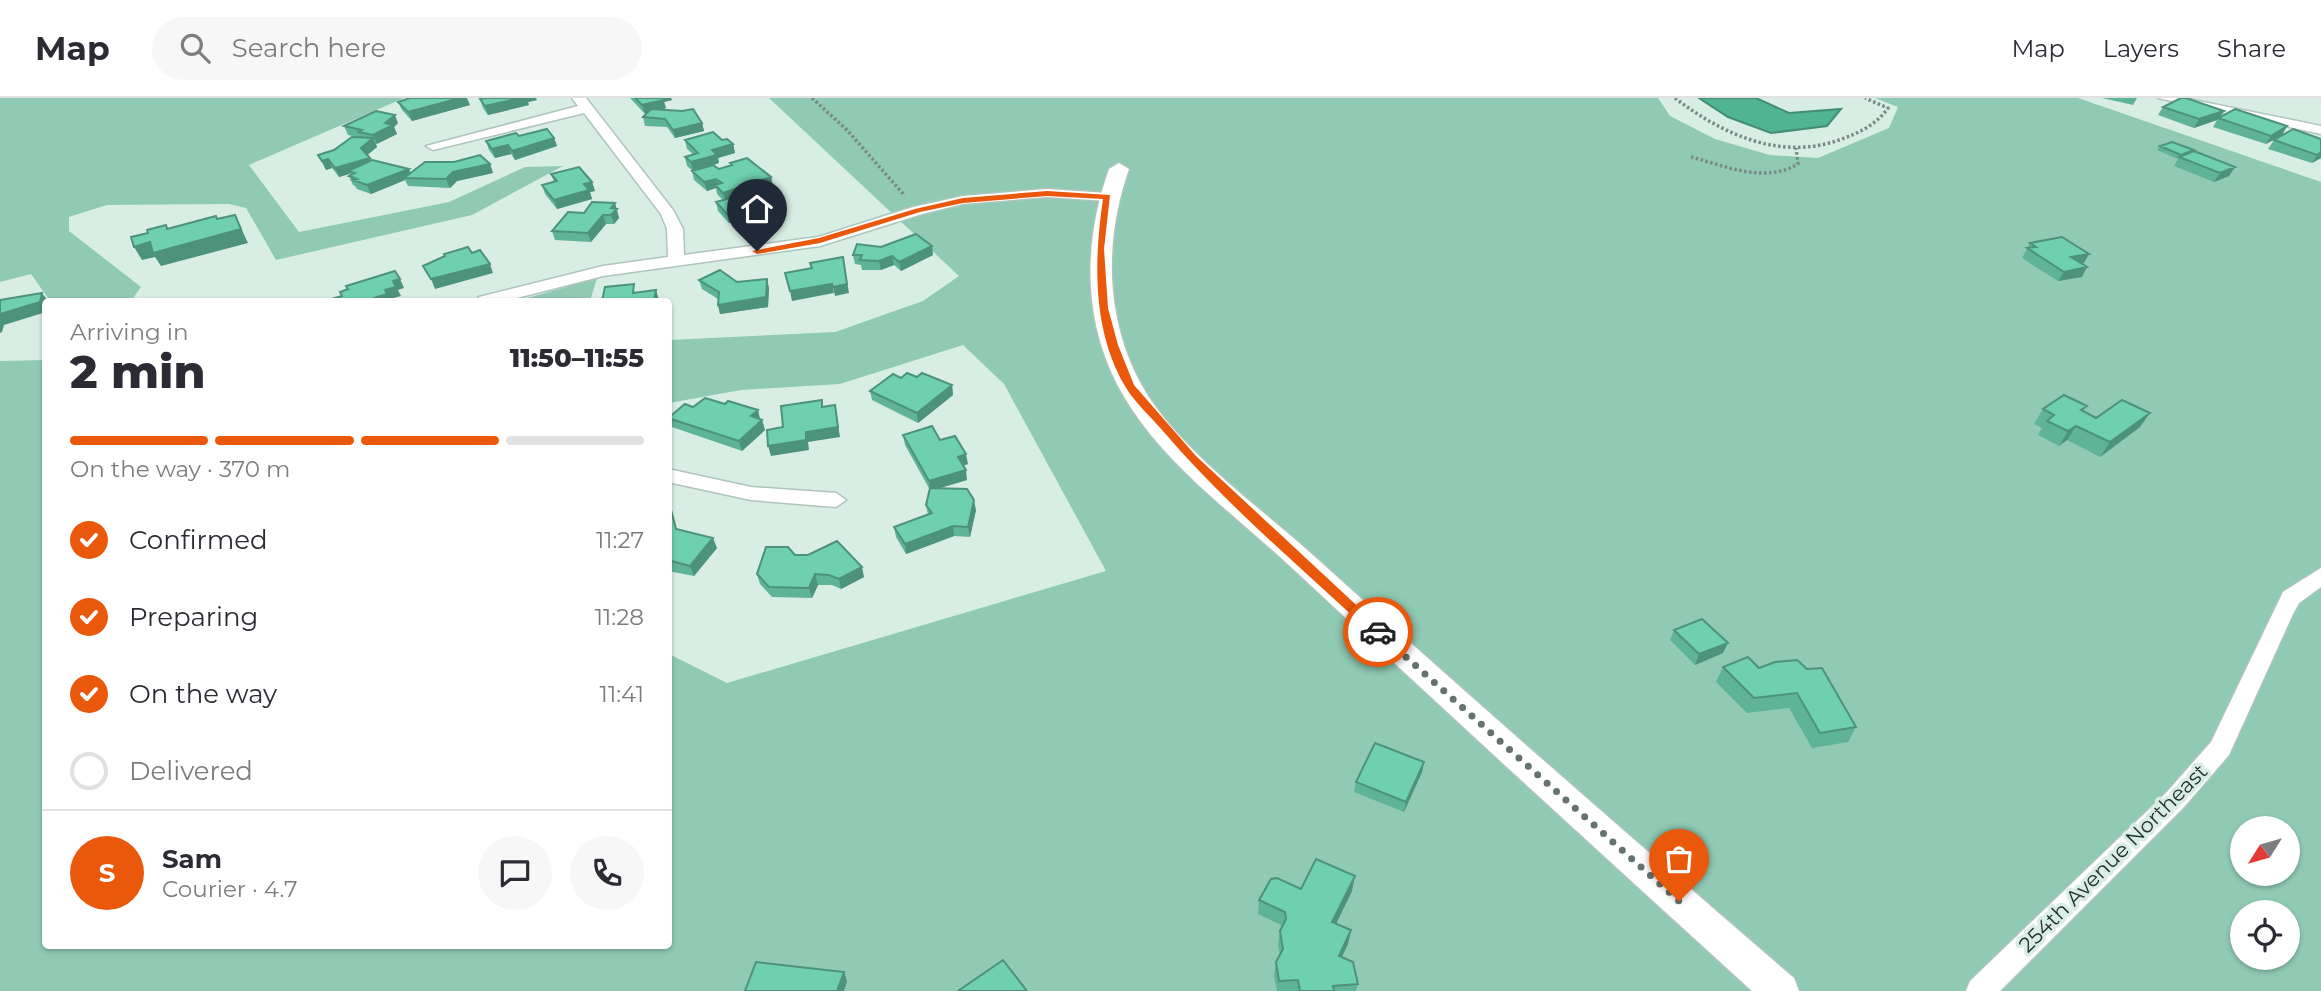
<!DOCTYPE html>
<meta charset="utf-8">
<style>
:root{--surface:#fff;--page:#f7f7f7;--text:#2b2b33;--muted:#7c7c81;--line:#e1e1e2;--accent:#ea580c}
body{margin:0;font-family:Montserrat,sans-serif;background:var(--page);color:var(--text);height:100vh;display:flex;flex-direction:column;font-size:26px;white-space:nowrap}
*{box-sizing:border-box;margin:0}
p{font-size:23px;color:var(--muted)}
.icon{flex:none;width:38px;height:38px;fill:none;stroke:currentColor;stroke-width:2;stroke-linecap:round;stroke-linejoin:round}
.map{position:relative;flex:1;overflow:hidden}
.drawer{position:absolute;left:42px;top:200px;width:630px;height:651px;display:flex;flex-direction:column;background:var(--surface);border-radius:7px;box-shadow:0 2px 5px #0004}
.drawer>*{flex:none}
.needle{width:46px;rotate:233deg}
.controls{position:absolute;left:2230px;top:718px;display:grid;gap:14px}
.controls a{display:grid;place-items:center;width:70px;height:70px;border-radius:50%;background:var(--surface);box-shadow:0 2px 5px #0004;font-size:35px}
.pin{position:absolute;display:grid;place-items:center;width:60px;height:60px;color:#fff;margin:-72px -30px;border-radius:50% 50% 50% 0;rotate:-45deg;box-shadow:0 0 7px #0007}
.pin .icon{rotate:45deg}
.courier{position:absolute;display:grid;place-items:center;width:70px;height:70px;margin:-35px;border:5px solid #ea580c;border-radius:50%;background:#fff;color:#222;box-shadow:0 2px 9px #0007}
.overview em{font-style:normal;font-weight:800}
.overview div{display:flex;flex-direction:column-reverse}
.overview{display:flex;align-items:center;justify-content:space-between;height:119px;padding:0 28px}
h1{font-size:46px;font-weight:800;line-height:52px}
.bar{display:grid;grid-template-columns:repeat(4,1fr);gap:10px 7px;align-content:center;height:84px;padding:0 28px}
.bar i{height:9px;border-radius:5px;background:var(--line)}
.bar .current{background:var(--accent)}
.bar p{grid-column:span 4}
.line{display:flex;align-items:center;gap:18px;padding:0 28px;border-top:2px solid var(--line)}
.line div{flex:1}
.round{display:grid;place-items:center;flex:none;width:74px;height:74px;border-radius:37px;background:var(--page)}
ol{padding:0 28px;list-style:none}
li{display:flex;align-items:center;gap:21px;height:77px}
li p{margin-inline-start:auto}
li .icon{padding:7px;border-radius:50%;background:var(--accent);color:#fff;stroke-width:4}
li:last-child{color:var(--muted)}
li i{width:38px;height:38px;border:4px solid var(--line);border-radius:50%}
header{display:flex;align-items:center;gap:42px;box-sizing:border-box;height:98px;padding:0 35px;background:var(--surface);border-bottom:2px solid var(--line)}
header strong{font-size:33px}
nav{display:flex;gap:38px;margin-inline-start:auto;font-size:24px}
.search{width:490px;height:63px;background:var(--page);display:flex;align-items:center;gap:18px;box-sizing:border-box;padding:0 24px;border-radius:38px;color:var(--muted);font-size:26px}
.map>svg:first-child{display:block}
.green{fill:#90cab4;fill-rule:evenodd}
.water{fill:#50b492;stroke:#448c74;stroke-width:2}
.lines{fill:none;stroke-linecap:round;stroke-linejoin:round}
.minor-casing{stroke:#afc5bc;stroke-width:3}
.tertiary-casing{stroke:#afc5bc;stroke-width:3}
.path{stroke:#7a8983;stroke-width:3.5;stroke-dasharray:2.5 2.5;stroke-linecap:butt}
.minor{fill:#fff;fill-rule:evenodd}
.tertiary{fill:#fff;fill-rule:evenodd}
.wall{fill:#5fb396}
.shaded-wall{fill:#4d927a}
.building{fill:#6ed0ae;stroke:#4d927a;stroke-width:2}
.route{fill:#ea580c}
.done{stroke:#65726d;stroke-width:7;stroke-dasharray:0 12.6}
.labels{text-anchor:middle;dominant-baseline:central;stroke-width:7;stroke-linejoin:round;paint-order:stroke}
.near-street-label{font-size:21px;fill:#27302d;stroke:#d8eee5}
</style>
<header>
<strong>Map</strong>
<div class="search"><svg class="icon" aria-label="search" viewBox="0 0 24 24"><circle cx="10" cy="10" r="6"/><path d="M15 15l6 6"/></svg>Search here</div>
<nav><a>Map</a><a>Layers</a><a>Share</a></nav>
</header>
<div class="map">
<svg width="2321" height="893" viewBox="0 0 2321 893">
<rect width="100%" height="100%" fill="#d8eee5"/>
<path class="green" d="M0 0H404L249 67 299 134 449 104 525 69 563 68 472 117 276 162 246 110 229 106 107 107 69 119V133L141 189 131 203H50L31 176 0 184Z
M769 0H1658L1670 18 1715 41 1770 57 1818 60 1889 30 1898 9 1875 0H2078L2321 84V893H0V263L45 262 46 847H668L669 556 727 585 1106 473 1004 286 963 247 840 286 741 292 669 305V242L835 234 923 203 959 178ZM2242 730H2287V775H2242ZM2242 814H2287V859H2242Z
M597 180 590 203H517Z"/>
<path class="water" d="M1699 0H1756L1789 15 1841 11 1827 28 1771 35 1728 19Z"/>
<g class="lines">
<g class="minor-casing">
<path id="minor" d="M572 0H586L673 112 683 131 684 157 818 139 913 109 963 98 1047 91 1107 95 1114 99 1107 103 1047 99 963 106 922 116 820 148 603 178 505 203H477L479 199 603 168 668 159 667 131 661 116 584 15 433 52 426 48 578 8Z
M2158 0H2184L2321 28V36Z
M668 371 751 389 836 395 846 402 836 409 751 402 668 384Z
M2321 470V489L2299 505 2293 516 2229 657 2184 709 2000 893H1966L1970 883 2166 695 2211 644 2283 494Z"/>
</g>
<g class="tertiary-casing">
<path id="tertiary" d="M1119 65 1129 71C1104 142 1105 219 1141 286 1176 350 1260 409 1314 458 1472 601 1633 741 1794 880L1799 893H1752C1598 753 1444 612 1291 469 1232 414 1155 360 1117 286 1082 218 1084 141 1109 71Z"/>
</g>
<path class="path" d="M812 0 847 32 905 98
M1675 0C1722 36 1780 63 1839 42 1859 35 1876 27 1888 10L1865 0
M1691 59C1726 68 1764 86 1798 66L1796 50"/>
<use href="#minor" class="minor"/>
<use href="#tertiary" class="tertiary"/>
</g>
<path class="wall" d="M630 0H671L672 2 664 4 666 10 660 12 702 25 704 33 675 40 667 29 645 28 643 19 647 15 645 16Z
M2102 0H2137L2133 7Z
M480 1 537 2 528 4 529 7 488 17 483 10Z
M398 4 470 7 412 23 402 12Z
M2163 9 2224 13 2220 19 2287 28 2282 37 2266 46 2213 29 2217 22 2194 30 2158 17Z
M398 25 394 29 397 36 376 46 377 49 367 57 371 62 410 75 490 66 493 75 457 83 450 90 408 88 405 82 371 96 357 91 355 88 353 87 349 78 350 77 349 76 339 79 332 70 326 72 318 57 334 52 357 39 348 37 344 28Z
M519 38 554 40 557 48 515 62 511 56 495 60 489 52 486 43Z
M2321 41V60L2312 65 2268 51 2274 42Z
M685 42H722L733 46 735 55 718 60 719 65 714 67 719 71 731 68 730 65 771 79 773 88 739 99 742 103 780 106 783 115 778 117 779 123 749 130 741 122 729 125 718 113 716 104 723 102 717 96 716 90 707 93 694 82 692 73H693L687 68 685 59 693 56 687 51Z
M2160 48 2229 78 2214 84 2174 68 2178 61 2157 52Z
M551 76 592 84 595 93 590 94 592 101 557 111 545 96 542 87 554 84Z
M615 105 619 120 614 126H606L591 144 555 142 552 133 584 115Z
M2030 145 2084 165 2081 166 2082 179 2058 183 2022 160Z
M853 157H933L901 173 894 167 881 172H862L861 167 855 166Z
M699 182 737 184 769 190 768 209 720 216 718 207V201L702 191Z
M917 279 952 287 953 297 918 325 872 302 870 293 901 280Z
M725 306 758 312 760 321 762 322 765 332 742 353 672 329 668 319 693 309Z
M2043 311 2083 314 2096 320 2140 329 2100 359 2067 342 2059 348 2038 337 2042 330 2034 326Z
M903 337 940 342 968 366 963 368 967 382 940 390 976 412 970 439 954 438 906 456 896 439 894 429 928 417 926 407 930 392 905 347Z
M670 408 677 432 717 450 694 478 668 473V409Z
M795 457 864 479 841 491 832 487H818L812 500 772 499 760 486 757 476Z
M1674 532 1723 555 1695 567 1670 542Z
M1723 569 1759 570 1856 629 1848 644 1812 650 1789 610 1747 615 1716 584Z
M1424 664 1422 674 1404 714 1354 694 1356 684Z
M1301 791 1352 793 1336 826 1351 832 1348 846 1342 859 1358 886 1356 893H1277L1274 878 1276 864 1280 857 1278 847 1280 833 1283 828 1258 816 1259 802Z"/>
<path class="shaded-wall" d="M460 0H467L470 7 412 23 408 14Z
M521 0H536L537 2 528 4 529 7 488 17 485 8Z
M659 0H671L672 2 664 4 666 10 645 16 642 7Z
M2224 13 2217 22 2194 30 2199 21Z
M395 17 398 25 394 29 397 36 377 46 373 37Z
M702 25 704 33 675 40 673 32Z
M2287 28 2282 37 2266 46 2271 38Z
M373 40 377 49 365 59 361 50Z
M554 40 557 48 515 62 512 53Z
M733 46 735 55 718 60 719 65 693 73 691 64 712 52Z
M508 47 511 56 495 60 492 51Z
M2321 54V60L2312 65 2317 57Z
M370 60 374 69 348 73 349 76 339 79 335 70Z
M328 61 332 70 326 72 322 63Z
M490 66 493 75 457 83 450 90 446 81 453 74Z
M2235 69 2229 78 2214 84 2220 75Z
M409 71 413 80H404L405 82 371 96 367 87Z
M771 79 773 88 726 104 723 95Z
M716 81 719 90 715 87 716 90 707 93 704 84Z
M592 84 595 93 590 94 592 101 557 111 554 102 584 86Z
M615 105 619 120 614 126 611 117V110Z
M780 106 783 115 778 117 779 123 749 130 747 121 773 109Z
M739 113 741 122 729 125 727 116Z
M235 117 248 145 161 168 155 159 142 162 134 149Z
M603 117 606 126 591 144 588 135Z
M932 148 933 157 901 173 899 164Z
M2089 156 2084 165 2066 168 2071 159Z
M892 158 894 167 881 172 879 163Z
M843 159 849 195 835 198 833 189Z
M490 166 493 175 435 191 431 181Z
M2087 169 2082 179 2058 183 2064 174Z
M400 181 404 190 398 192 401 198 390 201 391 203H365L385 192 393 183Z
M767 181 769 190 768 209 720 216 718 207Z
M832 186 834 195 792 203 790 193Z
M656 192 659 202 658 203H654Z
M42 195 48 203H46V214L4 227 2 234 0 235V216Z
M952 287 953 297 918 325 917 315Z
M835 307 840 339 808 344 809 352 771 358 768 348 806 334Z
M758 312 760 322 751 318Z
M2150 315 2140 329 2100 359 2110 344Z
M762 322 765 332 742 353 739 343Z
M2076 328 2067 342 2059 348 2068 333Z
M966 356 968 366 959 369 958 359Z
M966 372 967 382 930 393 929 383Z
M974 402 976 412 970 439 968 429Z
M953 428 954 438 906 456 905 446Z
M713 440 717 450 694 478 690 468Z
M862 469 864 479 841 491 839 481Z
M815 476 818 487 812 500 809 490Z
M1728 545 1723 555 1695 567 1699 556Z
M1424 664 1422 674 1404 714 1406 704Z
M1355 778 1352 793 1330 838 1332 824Z
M1351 832 1348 846 1336 871 1339 858Z
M844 874 847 883 844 893H837Z"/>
<path class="building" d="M410 0H460L408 14 398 4Z
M486 0H521L485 8 480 1Z
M635 0H662L664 2 642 7Z
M2181 0H2186L2224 13 2199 21 2163 9Z
M651 11 682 13 693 11 702 25 673 32 665 21 643 19Z
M2235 11 2287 28 2271 38 2218 20Z
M376 13 395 17 385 25 393 27 373 37 359 34 362 32 344 28Z
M547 31 554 40 512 53 508 47 492 51 486 43 516 35 519 38Z
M2293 31 2321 41V54L2317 57 2274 42Z
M713 34 722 42 727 41 733 46 712 52 717 57 691 64 685 59 698 55 685 42Z
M352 39 373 40 361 50 370 60 335 70 328 61 322 63 318 57 334 52Z
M2172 44 2194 52 2181 57 2160 48Z
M2194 53 2235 69 2220 75 2179 59Z
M480 57 490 66 453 74 446 81 404 80 425 64H454Z
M747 60 771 79 723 95 715 87 722 85 716 81 704 84 692 73 713 67 719 71 732 67 730 65Z
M372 62 409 71 367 87 353 82 357 81 349 78 355 75 348 73Z
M579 69 592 84 584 86 589 92 554 102 542 87 557 83 551 76Z
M770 95 780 106 773 109 777 114 747 121 739 113 727 116 716 104 738 98 742 103Z
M592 104 615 105 611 110 617 111 611 117H603L588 135 552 133 568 114 584 115Z
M235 117 241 131 153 155 150 144 134 149 131 139 148 135 147 132 166 127 167 131 216 118 217 121Z
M916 136 932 148 899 164 892 158 879 163 860 162 862 157H853L857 146 881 149Z
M2062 139 2089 156 2071 159 2087 169 2064 174 2027 150 2036 149 2030 145Z
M468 149 472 155 480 152 490 166 431 181 423 168 445 158 444 156Z
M843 159 847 186 833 189 832 186 790 193 785 175 812 170 810 165Z
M720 172 737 184 767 181 766 199 718 207 719 194 699 182Z
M395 173 400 181 393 183 396 189 385 192 387 196 365 203H329L328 202 342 198 340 194 348 191 346 188Z
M634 186 633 195 656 192 654 203H602L605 189Z
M42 195 40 204 0 216V202Z
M907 275 917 279 922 275 952 287 917 315 870 293 893 276 901 280Z
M2064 297 2087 308 2081 312 2096 320 2122 302 2150 315 2110 344 2076 328 2068 333 2047 323 2054 317 2043 311Z
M705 300 725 306 728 303 758 312 751 318 762 322 739 343 668 320 685 306 693 309Z
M822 302V309L835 307 838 329 806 334V342L768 348 767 332 783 329 781 308Z
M932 328 940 342 955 338 966 356 958 359 966 372 929 383 903 337Z
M930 390 967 391 974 402 968 429 953 428 905 446 894 429 932 415 926 407Z
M670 408 676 431 713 440 690 468 668 462V409Z
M837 443 862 469 839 481 829 477 815 476 809 490 769 489 757 476 766 449H788L795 457H808Z
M1702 521 1728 545 1699 556 1674 532Z
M1748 559 1759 570 1775 564 1797 562 1807 571 1822 570 1856 629 1820 635 1797 595 1754 600 1723 569Z
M1375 645 1424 664 1406 704 1356 684Z
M1316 761 1355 778 1332 824 1351 832 1339 858 1353 864 1358 886 1333 888 1334 893H1300L1298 882 1279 883 1276 864 1283 851 1280 833 1286 821 1285 814 1259 802 1271 781 1277 780 1301 791Z
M1003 862 1027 893H958Z
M756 864 844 874 837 893H745Z"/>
<path class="route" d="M1047 93 1110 97 1104 151 1108 210 1118 247 1134 287 1196 358 1382 531V537H1373C1303 471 1226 407 1163 333 1151 319 1134 304 1125 288 1092 232 1094 162 1103 101L1047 98 963 105 920 114 820 145 757 156 752 153 819 140 915 111 963 100Z"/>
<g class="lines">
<path class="done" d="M1378 534 1679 803"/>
</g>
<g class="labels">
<g class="near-street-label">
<text transform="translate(2113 760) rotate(-45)">254th Avenue Northeast</text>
</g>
</g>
</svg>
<div class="controls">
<a><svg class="needle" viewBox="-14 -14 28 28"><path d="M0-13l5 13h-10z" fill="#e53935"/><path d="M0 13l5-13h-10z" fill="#7c7c81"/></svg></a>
<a><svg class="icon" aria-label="locate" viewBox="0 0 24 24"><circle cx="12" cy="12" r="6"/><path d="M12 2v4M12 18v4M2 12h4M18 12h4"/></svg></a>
</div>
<div class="pin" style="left:1679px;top:803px;background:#ea580c"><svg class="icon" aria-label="bag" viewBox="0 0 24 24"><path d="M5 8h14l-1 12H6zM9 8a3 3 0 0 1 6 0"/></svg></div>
<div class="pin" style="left:757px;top:153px;background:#1f2937"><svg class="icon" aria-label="home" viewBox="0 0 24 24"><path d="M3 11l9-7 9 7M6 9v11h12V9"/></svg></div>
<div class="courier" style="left:1378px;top:534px"><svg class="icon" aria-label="car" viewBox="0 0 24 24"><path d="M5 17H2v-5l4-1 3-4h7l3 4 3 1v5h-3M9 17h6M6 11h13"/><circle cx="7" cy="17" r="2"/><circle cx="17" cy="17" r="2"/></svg></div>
<section class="drawer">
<div class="overview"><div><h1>2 min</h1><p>Arriving in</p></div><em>11:50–11:55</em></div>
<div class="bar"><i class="current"></i><i class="current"></i><i class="current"></i><i></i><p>On the way · 370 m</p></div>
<ol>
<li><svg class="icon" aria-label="check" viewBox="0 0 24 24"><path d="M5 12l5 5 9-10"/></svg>Confirmed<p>11:27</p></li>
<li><svg class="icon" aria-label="check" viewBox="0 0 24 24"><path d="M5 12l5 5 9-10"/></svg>Preparing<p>11:28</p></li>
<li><svg class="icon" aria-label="check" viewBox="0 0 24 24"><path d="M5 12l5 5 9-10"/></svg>On the way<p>11:41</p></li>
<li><i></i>Delivered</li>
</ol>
<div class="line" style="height:126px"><b class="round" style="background:var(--accent);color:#fff">S</b><div><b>Sam</b><p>Courier · 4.7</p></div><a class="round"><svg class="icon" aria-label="chat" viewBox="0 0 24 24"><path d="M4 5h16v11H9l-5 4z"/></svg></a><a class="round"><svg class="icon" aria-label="phone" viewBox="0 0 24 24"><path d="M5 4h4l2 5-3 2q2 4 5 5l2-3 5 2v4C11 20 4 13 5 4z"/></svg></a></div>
</section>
</div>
